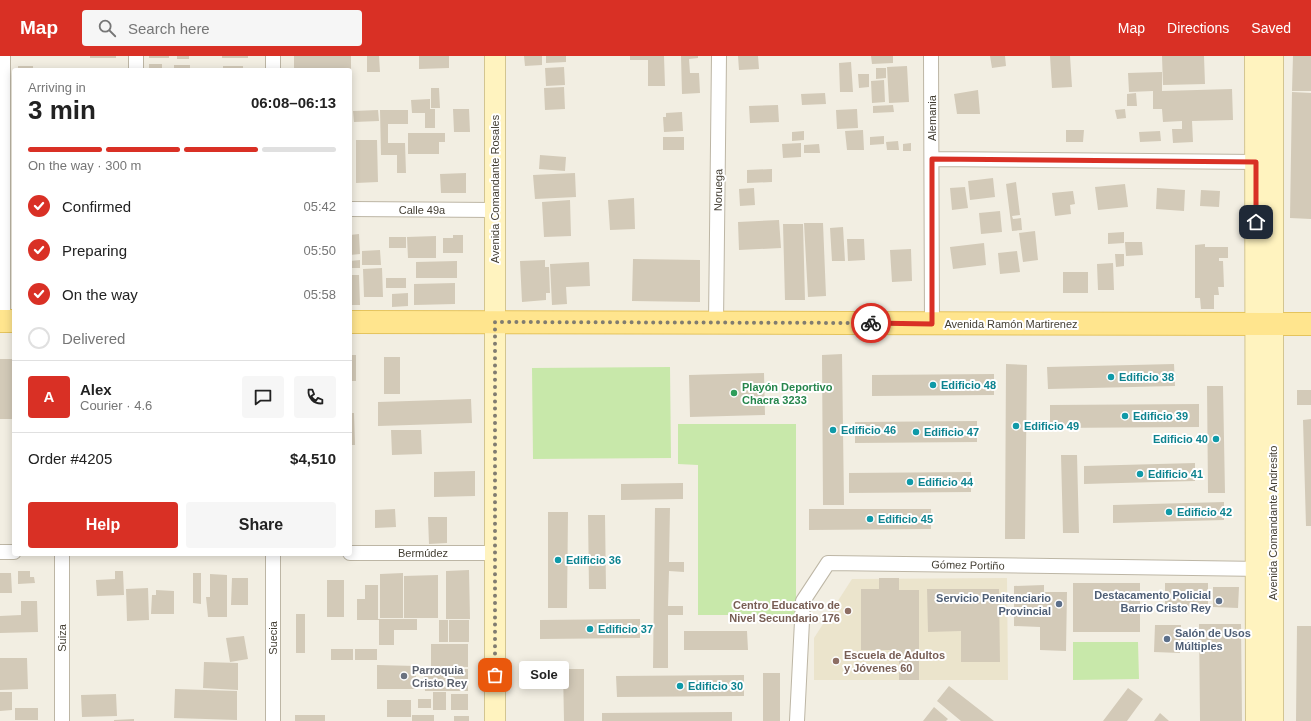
<!DOCTYPE html>
<meta charset="utf-8">
<style>
:root{--surface:#fff;--page:#f6f6f6;--text:#222;--muted:#767676;--line:#e0e0e0;--accent:#d93025}
body{margin:0;font-family:Arial,sans-serif;background:var(--page);color:var(--text);height:100vh;display:flex;flex-direction:column;font-size:15px;white-space:nowrap}
*{box-sizing:border-box;margin:0}
p{font-size:13px;color:var(--muted)}
.icon{flex:none;width:22px;height:22px;fill:none;stroke:currentColor;stroke-width:2;stroke-linecap:round;stroke-linejoin:round}
.map{position:relative;flex:1;overflow:hidden}
.details{position:absolute;left:12px;top:12px;width:340px;height:488px;display:flex;flex-direction:column;background:var(--surface);border-radius:4px;box-shadow:0 2px 10px #0003}
.details>*{flex:none}
.pin{position:absolute;display:grid;place-items:center;width:34px;height:34px;color:#fff;margin:-17px;border-radius:8px;box-shadow:0 2px 6px #0006}
.courier{position:absolute;display:grid;place-items:center;width:40px;height:40px;margin:-20px;border:3px solid #d93025;border-radius:50%;background:#fff;color:#222;box-shadow:0 1px 5px #0007}
.bubble{position:absolute;height:28px;border-radius:4px;background:var(--surface);box-shadow:0 2px 10px #0003;font-size:13px;font-weight:800;line-height:28px;text-align:center}
.head em{font-style:normal;font-weight:800}
.head div{display:flex;flex-direction:column-reverse}
.head{display:flex;align-items:center;justify-content:space-between;height:68px;padding:0 16px}
h1{font-size:26px;font-weight:800;line-height:30px}
.bar{display:grid;grid-template-columns:repeat(4,1fr);gap:6px 4px;align-content:center;height:48px;padding:0 16px}
.bar i{height:5px;border-radius:3px;background:var(--line)}
.bar .active{background:var(--accent)}
.bar p{grid-column:span 4}
.line{display:flex;align-items:center;gap:10px;padding:0 16px;border-top:1px solid var(--line)}
.line div{flex:1}
.round{display:grid;place-items:center;flex:none;width:42px;height:42px;border-radius:4px;background:var(--page)}
ol{padding:0 16px;list-style:none}
li{display:flex;align-items:center;gap:12px;height:44px}
li p{margin-inline-start:auto}
li .icon{padding:4px;border-radius:50%;background:var(--accent);color:#fff;stroke-width:4}
li:last-child{color:var(--muted)}
li i{width:22px;height:22px;border:2px solid var(--line);border-radius:50%}
.button{display:flex;gap:8px;margin-top:auto;padding:8px 16px}
.button a{flex:1;height:46px;border-radius:4px;background:var(--accent);color:#fff;font-size:16px;font-weight:800;line-height:46px;text-align:center}
.button a+a{background:var(--page);color:var(--text)}
header{display:flex;align-items:center;gap:24px;box-sizing:border-box;height:56px;padding:0 20px;background:var(--accent);color:#fff}
header strong{font-size:19px}
nav{display:flex;gap:22px;margin-inline-start:auto;font-size:14px}
.search{width:280px;height:36px;background:var(--page);display:flex;align-items:center;gap:10px;box-sizing:border-box;padding:0 14px;border-radius:4px;color:var(--muted);font-size:15px}
.map>svg:first-child{display:block}
.education{fill:#ebe4cc}
.green{fill:#c8e8aa}
.building{fill:#d3cab8}
.lines{fill:none;stroke-linecap:round;stroke-linejoin:round}
.street-casing{stroke:#bdb6a5;stroke-width:16}
.secondary-casing{stroke:#d3c591;stroke-width:22}
.primary-casing{stroke:#e5c45d;stroke-width:24}
.street{stroke:#fff;stroke-width:14}
.secondary{stroke:#fff3bf;stroke-width:20}
.primary{stroke:#ffe58e;stroke-width:22}
.done{stroke:#807c70;stroke-width:4;stroke-dasharray:0 7.2}
.route{stroke:#d93025;stroke-width:5}
.culture-dot{fill:#0f9aa8;stroke:#fff;stroke-width:1.5}
.leisure-dot{fill:#2e9e5b;stroke:#fff;stroke-width:1.5}
.service-dot{fill:#5c6f8a;stroke:#fff;stroke-width:1.5}
.education-dot{fill:#8d6e63;stroke:#fff;stroke-width:1.5}
.worship-dot{fill:#6b7280;stroke:#fff;stroke-width:1.5}
.labels{text-anchor:middle;dominant-baseline:central;stroke-width:4;stroke-linejoin:round;paint-order:stroke}
.street-label{font-size:11px;fill:#433e33;stroke:#fff}
.culture-label{font-size:11px;font-weight:bold;fill:#0d838f;stroke:#fff;text-anchor:start}
.leisure-label{font-size:11px;font-weight:bold;fill:#27864d;stroke:#fff;text-anchor:start}
.service-label{font-size:11px;font-weight:bold;fill:#4e5e75;stroke:#fff;text-anchor:end}
.education-label{font-size:11px;font-weight:bold;fill:#785e54;stroke:#fff;text-anchor:end}
.worship-label{font-size:11px;font-weight:bold;fill:#5b616d;stroke:#fff;text-anchor:start}
</style>
<header>
<strong>Map</strong>
<div class="search"><svg class="icon" aria-label="search" viewBox="0 0 24 24"><circle cx="10" cy="10" r="6"/><path d="M15 15l6 6"/></svg>Search here</div>
<nav><a>Map</a><a>Directions</a><a>Saved</a></nav>
</header>
<div class="map">
<svg width="1311" height="665" viewBox="0 0 1311 665">
<rect width="100%" height="100%" fill="#f2eee2"/>
<path class="education" d="M1007 522 1008 624H814V582L852 523Z"/>
<path class="green" d="M670 311 671 402 533 403 532 312Z
M678 368H796V559H698V409L678 408Z
M1073 586H1138L1139 623 1073 624Z"/>
<path class="building" d="M90 0H116V2H90Z
M149 0H169V2H149Z
M177 0H189V3H177Z
M222 0H248V2H222Z
M294 0H351V14H294Z
M367 0H379L380 16H367Z
M419 0H449V12L419 13Z
M524 0H542V9L525 10Z
M546 0H566V6L546 7Z
M630 0H664L665 30H648V4H630Z
M681 0H698V2L689 3 690 17H699L700 37 682 38Z
M738 0H758L759 13 739 14Z
M871 0H893V7L872 8Z
M990 0H1005L1006 10 992 12Z
M1050 0H1070L1072 31 1052 32Z
M1162 0H1204L1205 28 1163 29Z
M1293 0H1311V35H1292Z
M851 6 853 36H840L839 7Z
M149 8H162V14H149Z
M174 9H190V14H174Z
M18 10H33V14H18Z
M223 10H243V14H223Z
M907 10 909 46 889 47 887 11Z
M564 11 565 29 546 30 545 12Z
M876 12H886V22L876 23Z
M1162 16V35L1232 33 1233 64 1192 65 1193 86 1173 87 1172 73H1182V65L1163 66 1162 53H1153V35L1129 36 1128 17Z
M858 18H869V31L859 32Z
M884 24 885 46 872 47 871 25Z
M564 31 565 53 545 54 544 32Z
M431 32H439L440 52H431Z
M978 34 980 58H957L954 38Z
M1292 36 1311 37V163L1290 162Z
M825 37 826 48 802 49 801 38Z
M1136 37 1137 50H1127V38Z
M430 43V53H435V72H425V57H412L411 44Z
M778 49 779 66 750 67 749 50Z
M893 49 894 56 873 57V50Z
M453 53H469L470 76H454Z
M857 53 858 72 837 73 836 54Z
M1125 53 1126 62 1117 63 1115 54Z
M378 54 379 65 354 66 353 55Z
M380 54H408V68H388V87H405L406 117H397V99H381Z
M682 56 683 75 664 76 663 61H666V57Z
M863 74 864 94H847L845 75Z
M1066 74H1084L1083 86H1066Z
M804 75V84L792 85V76Z
M1160 75 1161 85 1140 86 1139 76Z
M408 77H445V86H439V98H408Z
M884 80V88L870 89V81Z
M663 81H684V94H663Z
M356 84H377L378 126 356 127Z
M898 85 899 94H887L886 86Z
M801 87V101L783 102 782 88Z
M911 87V95H903V88Z
M819 88 820 97H804V89Z
M540 99 566 101 565 115 539 113Z
M772 113V126L747 127V114Z
M466 117V137H441L440 118Z
M575 117 576 141 535 143 533 119Z
M993 122 995 141 970 144 968 125Z
M1016 126 1020 159 1012 160 1013 163 1021 162 1022 174 1012 175 1006 128Z
M1125 128 1128 151 1098 154 1095 131Z
M965 131 968 152 952 154 950 132Z
M754 132 755 149 740 150 739 133Z
M1157 132 1185 134 1184 155 1156 153Z
M1201 134 1220 135 1219 151 1200 150Z
M1073 135 1075 148 1070 149 1071 158 1055 160 1052 137Z
M634 142 635 173 610 174 608 144Z
M570 144 571 180 544 181 542 146Z
M1000 155 1002 176 981 178 979 157Z
M779 164 781 192 739 194 738 166Z
M804 167H823L826 240 808 241Z
M783 168H803L805 244H785Z
M843 171 845 205H832L830 172Z
M1035 175 1038 204 1023 206 1019 177Z
M1124 176V187L1108 188V177Z
M359 178 360 198 350 199V179Z
M453 179H463V197H443V182H453Z
M436 180V202H408L407 181Z
M389 181H406V192H389Z
M847 183H864L865 204 848 205Z
M1125 186H1142L1143 199 1126 200Z
M984 187 986 209 953 213 950 191Z
M1205 188V191H1228V202H1219V205H1223L1224 231H1218L1219 239H1214V253H1201L1200 242H1195V189Z
M911 193 912 225 892 226 890 194Z
M380 194 381 209H362V195Z
M1017 195 1020 216 1000 218 998 197Z
M1115 198H1124V210L1116 211Z
M633 203 700 204V246L632 245Z
M360 204V212H350V205Z
M545 204V211H549L550 237H546V244L522 246 520 205Z
M457 205V222H416V206Z
M589 206 590 230 566 231 567 248 552 249 550 208Z
M1113 207 1114 234H1098L1097 208Z
M382 212 383 241H364L363 213Z
M1063 216H1088V237H1063Z
M350 219H359L360 249H350Z
M386 222H406V232H386Z
M455 227V248L414 249V228Z
M408 237V250L392 251V238Z
M842 298 844 449H823L822 299Z
M350 299H356V325H350Z
M384 301H400V338H384Z
M0 303H12V363H0Z
M1006 308 1027 309 1025 483H1005Z
M1174 308 1175 330 1048 333 1047 311Z
M764 317 765 359 690 361 689 319Z
M994 318V339L872 340V319Z
M1207 330H1223L1225 437H1208Z
M1297 334H1311V349H1297Z
M471 343 472 367 378 370V346Z
M1199 348V371L1050 372V349Z
M350 357H354L355 389H350Z
M1311 363V470H1306L1303 364Z
M977 365V386L855 387V366Z
M391 374H421L422 398 392 399Z
M1061 399H1077L1079 477H1063Z
M1195 407V425L1084 428V410Z
M475 415V440L434 441V416Z
M971 416V436L849 437V417Z
M683 427V443L621 444V428Z
M1224 446V464L1113 467V449Z
M655 452H670L669 506H684V516L669 515 668 550H683V559H668V612H653Z
M395 453 396 471 375 472V454Z
M809 453H931V473L809 474Z
M548 456H568L567 552H548Z
M588 459H605L606 533H589Z
M428 461H447V487L429 488Z
M469 514 470 563H446V515Z
M18 515H30V521H34L35 527 18 528Z
M115 515H123L124 539 97 540 96 524 115 523Z
M0 517H11L12 537H0Z
M193 517H201V548L193 547Z
M403 517V562H380V518Z
M210 518 227 519V561H208L206 541H210Z
M438 519V562H404V520Z
M232 522H248V549H231Z
M879 522H899V534H919V624H899V594H861V533H879Z
M327 524H344V561H327Z
M1073 527H1140V576H1073Z
M1165 527H1208V552H1165Z
M365 529H378V563H417V574H394V589H379V564H357V543H365Z
M1044 529V536H1067L1066 595 1040 594V571L1014 570V530Z
M1213 531H1239L1238 552 1213 551Z
M148 532 149 564 127 565 126 533Z
M927 533H999L1000 606H961V575L928 576Z
M156 534 174 535V558H151L152 539H156Z
M21 545H37L38 576 0 577V560L21 559Z
M296 558H305V597H296Z
M640 563V582L540 583V564Z
M439 564H448V586H439Z
M449 564H469V586H449Z
M1199 568H1241L1242 665H1200Z
M1155 569H1181L1180 597 1154 596Z
M1297 570H1311V665H1296Z
M684 575H747L748 594H684Z
M244 580 248 603 230 606 226 582Z
M431 588H468V611L431 610Z
M331 593H353V604H331Z
M355 593H377V604H355Z
M0 602H27L28 633 0 634Z
M204 606 238 607V634L203 632Z
M377 609 416 610V633H377Z
M424 613H468V635H425Z
M563 613H584V665H564Z
M763 617H780V665H763Z
M744 619V640L617 641 616 620Z
M949 630 994 665H961L937 645Z
M1128 632 1143 643 1127 665H1103Z
M175 633 237 635V664L174 662Z
M0 636H12V654L0 655Z
M433 636H446V654H433Z
M116 638 117 660 82 661 81 639Z
M451 638H468V654H451Z
M418 643H431V652H418Z
M387 644H411V661H387Z
M934 651 948 663 946 665H923Z
M15 652H38V664H15Z
M732 656V665H602V657Z
M1160 657 1169 665H1154Z
M295 659H325V665H295Z
M412 659H434V665H412Z
M454 660H469V665H454Z
M134 663V665H114V664Z"/>
<g class="lines">
<g class="street-casing">
<path id="street" d="M136 0V14
M931 0 932 268
M273 14V0
M932 103 1256 106
M350 153 494 154
M3 265V0
M716 267 719 0
M0 496H14
M350 497H495
M62 498V665
M273 498V665
M797 665 803 545 828 507 1263 513"/>
</g>
<g class="secondary-casing">
<path id="secondary" d="M1255 0 1256 665
M1273 0V665
M495 665V0"/>
</g>
<g class="primary-casing">
<path id="primary" d="M0 265H14
M350 266 1311 268"/>
</g>
<use href="#street" class="street"/>
<use href="#secondary" class="secondary"/>
<use href="#primary" class="primary"/>
</g>
<g class="lines">
<path class="done" d="M495 619V266L871 267"/>
<path class="route" d="M871 267 932 268V103L1256 106V166"/>
</g>
<g class="culture-dot">
<circle cx="1111" cy="321" r="4"/>
<circle cx="933" cy="329" r="4"/>
<circle cx="1125" cy="360" r="4"/>
<circle cx="1016" cy="370" r="4"/>
<circle cx="833" cy="374" r="4"/>
<circle cx="916" cy="376" r="4"/>
<circle cx="1216" cy="383" r="4"/>
<circle cx="1140" cy="418" r="4"/>
<circle cx="910" cy="426" r="4"/>
<circle cx="1169" cy="456" r="4"/>
<circle cx="870" cy="463" r="4"/>
<circle cx="558" cy="504" r="4"/>
<circle cx="590" cy="573" r="4"/>
<circle cx="680" cy="630" r="4"/>
</g>
<circle class="leisure-dot" cx="734" cy="337" r="4"/>
<g class="service-dot">
<circle cx="1219" cy="545" r="4"/>
<circle cx="1059" cy="548" r="4"/>
<circle cx="1167" cy="583" r="4"/>
</g>
<g class="education-dot">
<circle cx="848" cy="555" r="4"/>
<circle cx="836" cy="605" r="4"/>
</g>
<circle class="worship-dot" cx="404" cy="620" r="4"/>
<g class="labels">
<g class="street-label">
<text transform="translate(932 62) rotate(-90)">Alemania</text>
<text transform="translate(495 133) rotate(-90)">Avenida Comandante Rosales</text>
<text transform="translate(718 134) rotate(-89)">Noruega</text>
<text x="422" y="154">Calle 49a</text>
<text x="1011" y="268">Avenida Ramón Martirenez</text>
<text transform="translate(1273 467) rotate(-90)">Avenida Comandante Andresito</text>
<text x="423" y="497">Bermúdez</text>
<text transform="translate(968 509) rotate(1)">Gómez Portiño</text>
<text transform="translate(62 582) rotate(-90)">Suiza</text>
<text transform="translate(273 582) rotate(-90)">Suecia</text>
</g>
<g class="culture-label">
<text x="1119" y="321">Edificio 38</text>
<text x="941" y="329">Edificio 48</text>
<text x="1133" y="360">Edificio 39</text>
<text x="1024" y="370">Edificio 49</text>
<text x="841" y="374">Edificio 46</text>
<text x="924" y="376">Edificio 47</text>
<text x="1208" y="383" text-anchor="end">Edificio 40</text>
<text x="1148" y="418">Edificio 41</text>
<text x="918" y="426">Edificio 44</text>
<text x="1177" y="456">Edificio 42</text>
<text x="878" y="463">Edificio 45</text>
<text x="566" y="504">Edificio 36</text>
<text x="598" y="573">Edificio 37</text>
<text x="688" y="630">Edificio 30</text>
</g>
<g class="leisure-label">
<text x="742" y="331">Playón Deportivo<tspan x="742" dy="13">Chacra 3233</tspan></text>
</g>
<g class="service-label">
<text x="1211" y="539">Destacamento Policial<tspan x="1211" dy="13">Barrio Cristo Rey</tspan></text>
<text x="1051" y="542">Servicio Penitenciario<tspan x="1051" dy="13">Provincial</tspan></text>
<text x="1175" y="577" text-anchor="start">Salón de Usos<tspan x="1175" dy="13">Múltiples</tspan></text>
</g>
<g class="education-label">
<text x="840" y="549">Centro Educativo de<tspan x="840" dy="13">Nivel Secundario 176</tspan></text>
<text x="844" y="599" text-anchor="start">Escuela de Adultos<tspan x="844" dy="13">y Jóvenes 60</tspan></text>
</g>
<g class="worship-label">
<text x="412" y="614">Parroquia<tspan x="412" dy="13">Cristo Rey</tspan></text>
</g>
</g>
</svg>
<div class="pin" style="left:495px;top:619px;background:#ea580c"><svg class="icon" aria-label="bag" viewBox="0 0 24 24"><path d="M5 8h14l-1 12H6zM9 8a3 3 0 0 1 6 0"/></svg></div>
<div class="pin" style="left:1256px;top:166px;background:#1f2937"><svg class="icon" aria-label="home" viewBox="0 0 24 24"><path d="M3 11l9-7 9 7M6 9v11h12V9"/></svg></div>
<div class="courier" style="left:871px;top:267px"><svg class="icon" aria-label="bike" viewBox="0 0 24 24"><circle cx="6" cy="16" r="4"/><circle cx="18" cy="16" r="4"/><path d="M6 16l4-8h5l3 8M10 8l3 8H6M13 5h3"/></svg></div>
<div class="bubble" style="left:519px;top:605px;width:50px">Sole</div>
<section class="details">
<div class="head"><div><h1>3 min</h1><p>Arriving in</p></div><em>06:08–06:13</em></div>
<div class="bar"><i class="active"></i><i class="active"></i><i class="active"></i><i></i><p>On the way · 300 m</p></div>
<ol>
<li><svg class="icon" aria-label="check" viewBox="0 0 24 24"><path d="M5 12l5 5 9-10"/></svg>Confirmed<p>05:42</p></li>
<li><svg class="icon" aria-label="check" viewBox="0 0 24 24"><path d="M5 12l5 5 9-10"/></svg>Preparing<p>05:50</p></li>
<li><svg class="icon" aria-label="check" viewBox="0 0 24 24"><path d="M5 12l5 5 9-10"/></svg>On the way<p>05:58</p></li>
<li><i></i>Delivered</li>
</ol>
<div class="line" style="height:72px"><b class="round" style="background:var(--accent);color:#fff">A</b><div><b>Alex</b><p>Courier · 4.6</p></div><a class="round"><svg class="icon" aria-label="chat" viewBox="0 0 24 24"><path d="M4 5h16v11H9l-5 4z"/></svg></a><a class="round"><svg class="icon" aria-label="phone" viewBox="0 0 24 24"><path d="M5 4h4l2 5-3 2q2 4 5 5l2-3 5 2v4C11 20 4 13 5 4z"/></svg></a></div>
<div class="line" style="height:52px"><div>Order #4205</div><b>$4,510</b></div>
<div class="button"><a>Help</a><a>Share</a></div>
</section>
</div>
